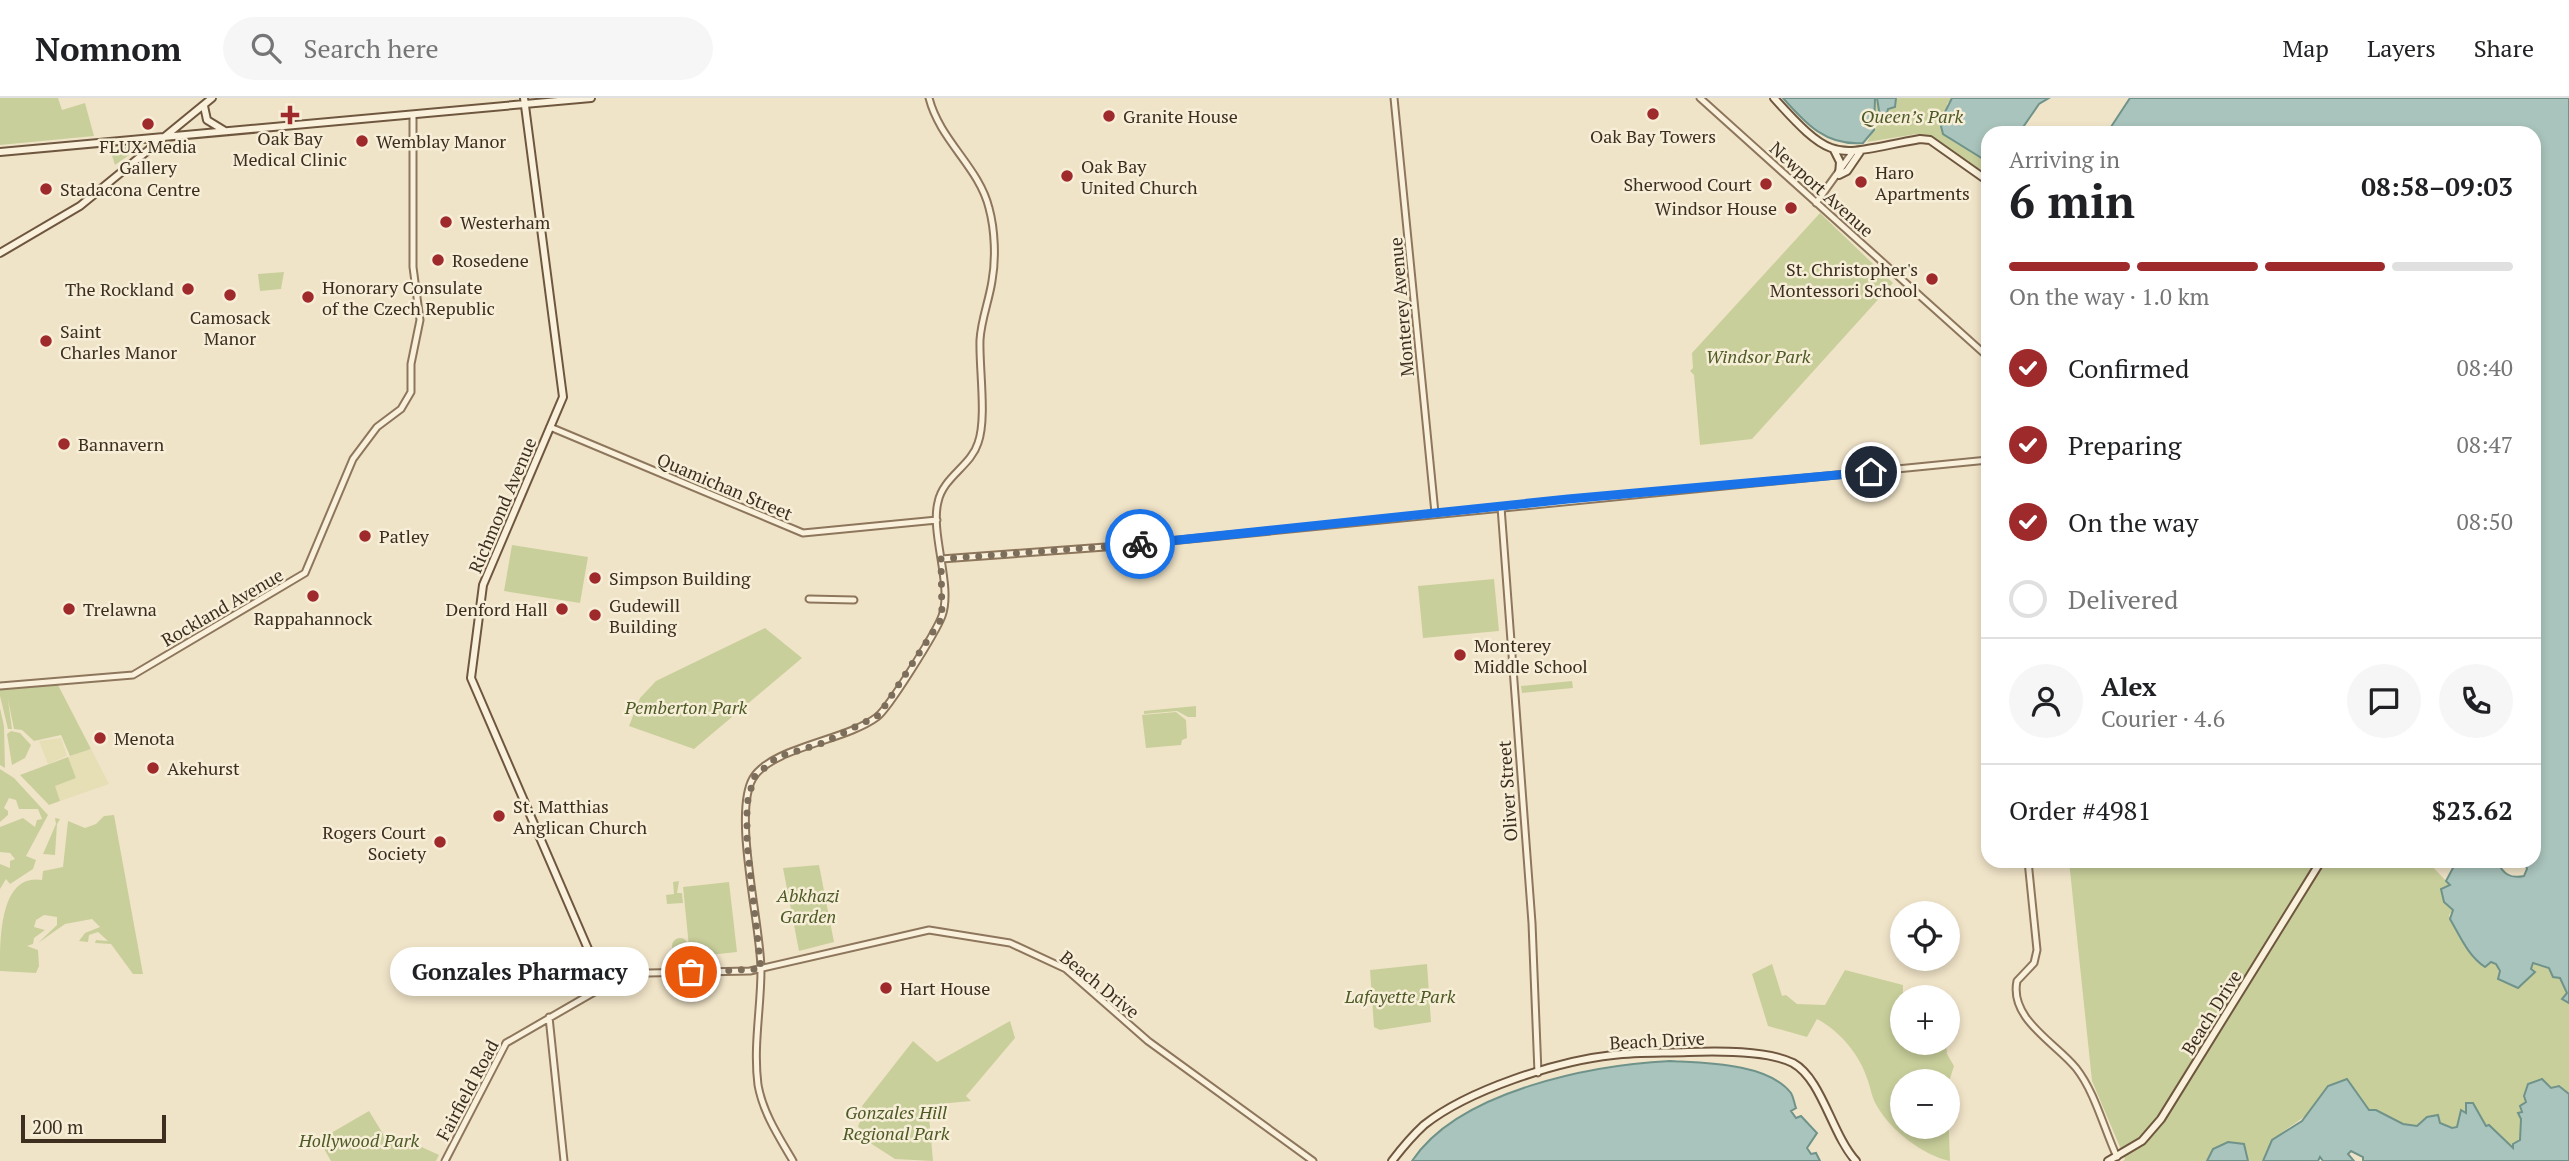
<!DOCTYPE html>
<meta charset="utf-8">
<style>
:root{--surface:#fff;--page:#f6f6f6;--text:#202124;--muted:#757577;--line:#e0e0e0;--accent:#9e2a2b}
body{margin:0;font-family:"PT Serif",serif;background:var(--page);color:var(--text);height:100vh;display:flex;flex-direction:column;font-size:26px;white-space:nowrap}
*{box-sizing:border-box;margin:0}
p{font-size:23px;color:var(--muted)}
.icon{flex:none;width:38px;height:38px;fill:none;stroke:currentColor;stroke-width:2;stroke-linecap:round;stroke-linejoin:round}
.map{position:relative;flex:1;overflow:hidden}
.side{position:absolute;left:1981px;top:28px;width:560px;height:742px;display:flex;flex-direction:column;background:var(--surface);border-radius:21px;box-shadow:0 4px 10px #0003}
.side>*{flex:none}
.fabs{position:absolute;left:1890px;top:803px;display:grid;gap:14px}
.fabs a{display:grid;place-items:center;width:70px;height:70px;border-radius:50%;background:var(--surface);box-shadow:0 4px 10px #0003;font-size:35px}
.scale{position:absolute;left:21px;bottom:18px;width:145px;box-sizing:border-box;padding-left:7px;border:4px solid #3d2e20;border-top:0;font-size:19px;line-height:24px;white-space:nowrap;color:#3d2e20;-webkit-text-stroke:5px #f7eed8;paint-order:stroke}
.pin{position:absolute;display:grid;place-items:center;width:60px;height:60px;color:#fff;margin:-30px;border:4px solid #fff;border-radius:50%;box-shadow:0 2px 7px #0007}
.courier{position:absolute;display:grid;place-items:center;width:70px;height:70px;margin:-35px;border:5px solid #1a73e8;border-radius:50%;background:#fff;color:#222;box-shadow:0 2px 9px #0007}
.bubble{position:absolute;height:49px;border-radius:24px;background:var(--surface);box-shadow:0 4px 10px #0003;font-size:23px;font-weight:700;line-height:49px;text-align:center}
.summary em{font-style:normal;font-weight:700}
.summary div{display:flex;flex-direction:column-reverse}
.summary{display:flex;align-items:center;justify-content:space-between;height:119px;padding:0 28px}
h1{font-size:46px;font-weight:700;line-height:52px}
.bar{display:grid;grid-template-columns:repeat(4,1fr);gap:10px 7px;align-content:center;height:84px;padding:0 28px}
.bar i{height:9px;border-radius:5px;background:var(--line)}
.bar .active{background:var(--accent)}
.bar p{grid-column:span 4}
.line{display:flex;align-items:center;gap:18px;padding:0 28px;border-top:2px solid var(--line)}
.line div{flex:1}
.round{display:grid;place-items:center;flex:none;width:74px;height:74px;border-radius:37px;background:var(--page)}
ol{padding:0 28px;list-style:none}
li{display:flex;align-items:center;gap:21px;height:77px}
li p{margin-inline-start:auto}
li .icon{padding:7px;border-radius:50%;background:var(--accent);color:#fff;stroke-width:4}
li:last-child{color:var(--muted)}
li i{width:38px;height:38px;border:4px solid var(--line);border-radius:50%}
header{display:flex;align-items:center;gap:42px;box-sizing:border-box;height:98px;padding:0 35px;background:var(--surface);border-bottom:2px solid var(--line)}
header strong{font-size:33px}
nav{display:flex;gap:38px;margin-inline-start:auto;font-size:24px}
.search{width:490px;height:63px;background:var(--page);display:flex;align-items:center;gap:18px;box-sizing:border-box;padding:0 24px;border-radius:38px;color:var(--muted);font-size:26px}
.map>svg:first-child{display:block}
.farmland{fill:#e6deb5}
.green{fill:#c9cf9b}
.water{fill:#a9c4bc;stroke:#6f938a;stroke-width:2}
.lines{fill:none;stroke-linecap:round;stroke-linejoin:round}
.tertiary-casing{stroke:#8d765c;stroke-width:9}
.secondary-casing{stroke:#6f573f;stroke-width:10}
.tertiary{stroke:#faf1dc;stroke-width:5}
.secondary{stroke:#faf1dc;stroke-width:6}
.done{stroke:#7c6e5b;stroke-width:7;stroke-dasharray:0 12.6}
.route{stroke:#1a73e8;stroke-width:9}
.poi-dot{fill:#9e2a2b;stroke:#f7eed8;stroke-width:2.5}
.labels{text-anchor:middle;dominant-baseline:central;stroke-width:5;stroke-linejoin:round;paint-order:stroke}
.poi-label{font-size:18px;fill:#3d2e20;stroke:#f7eed8;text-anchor:start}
.park-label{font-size:18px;font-style:italic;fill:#4d5a26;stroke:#f7eed8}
.street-label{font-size:18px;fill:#3d2e20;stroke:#f7eed8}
</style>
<header>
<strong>Nomnom</strong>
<div class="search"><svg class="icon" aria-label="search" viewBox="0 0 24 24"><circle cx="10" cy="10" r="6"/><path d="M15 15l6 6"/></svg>Search here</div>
<nav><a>Map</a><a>Layers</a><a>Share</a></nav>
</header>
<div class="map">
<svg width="2569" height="1063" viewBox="0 0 2569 1063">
<rect width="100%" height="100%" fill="#f0e4c8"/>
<path class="farmland" d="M61 640 67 658 48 666 39 643Z
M91 651 109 686 60 703 54 688 76 680 68 659Z"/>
<path class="green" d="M0 0H58L62 12 85 5 94 38 0 47Z
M1875 0 1878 2 1880 19 1896 5V0H1952L1947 6 1949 41 1988 64V79L1932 38 1917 36 1867 44 1874 32Z
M138 48 139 50 115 67 110 51Z
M1820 115 1893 185 1752 341 1700 347 1694 277 1690 273 1693 270 1692 255Z
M284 174 281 191 260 193 258 176Z
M512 447 588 459 580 505 504 493Z
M1494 481 1499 533 1423 540 1418 488Z
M765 530 802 560 694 651 629 628 640 600 656 583Z
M1572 583 1573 590 1522 595 1521 588Z
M58 587 91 651 70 658 61 637 34 643 22 632 14 631 8 602 12 631H8L0 598V592Z
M1196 608V619H1188L1177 613 1144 616V613Z
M0 610 4 628 5 670 0 667Z
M1176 614 1186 622 1187 640 1182 642 1181 647 1146 650 1142 617Z
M11 633 20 635 31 647 25 660 12 667 7 636Z
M68 659 76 680 55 688 60 703 49 707 20 677Z
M0 671 14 680 48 717 26 758 36 762 33 771 10 786 6 781 0 791V766L10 770V763L15 761 10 755 0 754V729L23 720 35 729 37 722 42 721 38 711H19L16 702 9 700 4 710 8 713V717L0 724Z
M114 717 143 876H133L111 846 95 845 96 842 108 843 98 834 89 837 88 844 79 843 85 835 100 829 92 821 65 826 38 845 57 827V819L44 817 36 822 34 829 45 832 34 840 33 846 27 848 38 852 39 868 36 875 0 873C0 839 0 775 42 782L43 773 63 769 68 723 85 730 96 726 104 718Z
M55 720 60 721 57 726 55 757 43 756 56 726Z
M2069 763H2427L2450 787 2444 791 2447 805 2453 812 2449 817C2459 841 2473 858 2496 866L2500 877 2518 890 2535 874 2531 871 2535 865 2549 870 2554 880H2560L2567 895 2563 901 2569 905V996L2551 990 2520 1008V1042L2513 1051 2489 1027 2487 1029 2472 1005 2466 1006V1015L2459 1017 2458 1029C2447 1031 2440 1026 2435 1017L2424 1021 2418 1028 2403 1026 2377 1012 2371 1014 2359 1001 2346 981 2324 992C2312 1028 2271 1027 2263 1063H2248L2244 1046C2227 1044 2213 1046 2207 1063H2123L2125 1061 2092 983Z
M819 767 834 844 799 853 783 770Z
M679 783 677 795H682L683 805 667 806 666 797 674 796 673 784Z
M729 784 737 854 690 859 683 789Z
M672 848a8 8 0 1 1 16 0a8 8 0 1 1-16 0Z
M1427 866 1431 924 1380 932 1374 929 1370 872Z
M1772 866 1782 898 1786 897 1797 906 1825 907 1845 872 1903 887 1902 945 1935 949 1937 945H1946L1947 956 1954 968 1948 987V984H1902V1029H1948V1011L1950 1063C1924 1058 1890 1032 1877 1008 1872 1000 1871 992 1868 983 1860 957 1841 934 1817 921L1807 939 1768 928 1752 876Z
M1010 923 1015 940 966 998 971 1003 928 1007 933 1063 895 1061 864 1041 858 1028 864 1015 862 1008 913 943 937 964Z
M369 1013 388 1044 398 1038 439 1057 436 1063H331L319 1042Z"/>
<path class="water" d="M1783 0H1875L1874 32 1863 45C1826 48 1806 26 1783 0Z
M1877 0H1896L1895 9 1888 11 1887 15 1880 19Z
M1952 0H2049L2039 6 2019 35H1988V64L1943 36 1940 24Z
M2130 0H2569V905L2562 901 2567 895 2560 880 2553 879 2549 870 2533 865 2531 871 2535 874 2518 890 2498 881 2500 873 2496 866 2491 864 2485 869C2468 858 2460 838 2450 821L2453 812 2444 804 2441 791 2450 787 2446 783 2453 770 2446 763H2497C2503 776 2510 781 2524 778L2527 771 2525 763H2534V35H2107Z
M1670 963C1705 965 1768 965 1791 995 1794 1000 1794 1005 1796 1010L1791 1013 1796 1020 1801 1018 1817 1035 1807 1050 1811 1056 1816 1055 1820 1063H1412C1459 992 1593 967 1670 963Z
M2347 981 2369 1012H2376L2403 1026 2417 1028 2427 1019 2438 1017 2440 1025 2452 1030 2457 1029 2461 1012 2466 1015V1005H2473L2486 1028 2489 1027 2513 1050V1046L2520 1042 2521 1021 2518 1015 2522 1014 2520 1008 2526 1004 2524 998 2528 986 2542 981 2551 990 2559 988 2569 996V1063H2363V1059L2351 1053 2348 1056 2354 1063H2323L2320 1059 2318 1063H2263L2272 1042 2302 1023 2328 988Z
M2228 1044 2244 1046 2248 1063H2207L2213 1051Z"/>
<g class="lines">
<g class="tertiary-casing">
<path id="tertiary" d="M1394 0 1435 415
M1700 0 1988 259
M1816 105 1852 55
M550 329 803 435 937 422
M1501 409 1532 825 1538 975
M941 461 1119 448 1988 362
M809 501 854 502
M0 588 133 577 305 475 353 361 377 329 401 311 411 294V266L420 222 413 169V18
M2028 763 2037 852 2034 865 2017 883C2009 921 2056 945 2076 970 2095 994 2104 1031 2117 1059
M549 919 564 1063
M445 1063 506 945 610 885 648 875 750 873 929 832 1010 845 1066 871 1148 943 1313 1063
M793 1063C779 1039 763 1015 758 987 753 948 761 910 761 872 761 827 732 716 753 680 772 649 845 643 877 619 889 610 936 534 942 518 953 488 930 436 938 404 943 379 971 368 978 345 987 321 979 270 980 242 981 222 989 203 992 183 996 161 995 132 989 110 979 69 940 43 929 0"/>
</g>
<g class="secondary-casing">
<path id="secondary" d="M524 0 563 299 483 487 471 580 604 888
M1774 0C1836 69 1835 56 1920 41L1930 42 1988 83
M204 8 207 22 225 33
M1834 52 1840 64 1839 77
M0 54 591 0
M1839 77 1847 73 1860 54
M0 155 80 108 212 0
M1392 1063C1402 1050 1412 1038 1424 1027 1468 992 1557 963 1613 957 1638 954 1663 955 1688 954 1717 953 1767 952 1793 965 1822 981 1832 1037 1856 1063
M2108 1063 2142 1043 2161 1021 2321 763"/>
</g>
<use href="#tertiary" class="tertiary"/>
<use href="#secondary" class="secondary"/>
</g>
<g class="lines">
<path class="done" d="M691 874 761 871 747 746V706L754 679 777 659 823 645 879 617 942 520 941 461 1140 446"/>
<path class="route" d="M1140 446 1568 401 1871 374"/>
</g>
<g class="poi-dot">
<circle cx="1653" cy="16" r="7"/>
<path d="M286.5 6.5h7v7h7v7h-7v7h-7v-7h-7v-7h7z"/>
<circle cx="1109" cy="18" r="7"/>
<circle cx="148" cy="26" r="7"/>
<circle cx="362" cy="43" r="7"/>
<circle cx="1067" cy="78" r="7"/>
<circle cx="1861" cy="84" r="7"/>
<circle cx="1766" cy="86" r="7"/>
<circle cx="46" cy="91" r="7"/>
<circle cx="1791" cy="110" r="7"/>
<circle cx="446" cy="124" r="7"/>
<circle cx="438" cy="162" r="7"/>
<circle cx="1932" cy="181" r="7"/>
<circle cx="188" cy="191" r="7"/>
<circle cx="230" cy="197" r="7"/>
<circle cx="308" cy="199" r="7"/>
<circle cx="46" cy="243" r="7"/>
<circle cx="64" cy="346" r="7"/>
<circle cx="365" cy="438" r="7"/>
<circle cx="595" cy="480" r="7"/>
<circle cx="313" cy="498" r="7"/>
<circle cx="69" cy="511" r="7"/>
<circle cx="562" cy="511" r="7"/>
<circle cx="595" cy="517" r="7"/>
<circle cx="1460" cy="557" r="7"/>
<circle cx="100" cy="640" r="7"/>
<circle cx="153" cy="670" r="7"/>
<circle cx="499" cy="718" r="7"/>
<circle cx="440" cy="744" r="7"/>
<circle cx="886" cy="890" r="7"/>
</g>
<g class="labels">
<g class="poi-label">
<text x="1123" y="18">Granite House</text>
<text x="1653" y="38" text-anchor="middle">Oak Bay Towers</text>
<text x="290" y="40" text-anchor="middle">Oak Bay<tspan x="290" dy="21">Medical Clinic</tspan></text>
<text x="376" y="43">Wemblay Manor</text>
<text x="148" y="48" text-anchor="middle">FLUX Media<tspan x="148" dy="21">Gallery</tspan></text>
<text x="1081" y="68">Oak Bay<tspan x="1081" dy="21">United Church</tspan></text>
<text x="1875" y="74">Haro<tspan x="1875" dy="21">Apartments</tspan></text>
<text x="1752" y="86" text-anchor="end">Sherwood Court</text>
<text x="60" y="91">Stadacona Centre</text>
<text x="1777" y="110" text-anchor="end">Windsor House</text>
<text x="460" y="124">Westerham</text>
<text x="452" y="162">Rosedene</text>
<text x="1918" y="171" text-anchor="end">St. Christopher's<tspan x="1918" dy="21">Montessori School</tspan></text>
<text x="322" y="189">Honorary Consulate<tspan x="322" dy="21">of the Czech Republic</tspan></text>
<text x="174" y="191" text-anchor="end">The Rockland</text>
<text x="230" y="219" text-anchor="middle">Camosack<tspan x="230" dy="21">Manor</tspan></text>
<text x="60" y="233">Saint<tspan x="60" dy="21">Charles Manor</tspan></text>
<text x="78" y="346">Bannavern</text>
<text x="379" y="438">Patley</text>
<text x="609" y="480">Simpson Building</text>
<text x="609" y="507">Gudewill<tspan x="609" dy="21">Building</tspan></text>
<text x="83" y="511">Trelawna</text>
<text x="548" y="511" text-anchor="end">Denford Hall</text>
<text x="313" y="520" text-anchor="middle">Rappahannock</text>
<text x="1474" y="547">Monterey<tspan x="1474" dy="21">Middle School</tspan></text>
<text x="114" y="640">Menota</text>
<text x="167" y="670">Akehurst</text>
<text x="513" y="708">St. Matthias<tspan x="513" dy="21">Anglican Church</tspan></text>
<text x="426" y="734" text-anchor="end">Rogers Court<tspan x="426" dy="21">Society</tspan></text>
<text x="900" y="890">Hart House</text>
</g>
<g class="park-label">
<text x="1912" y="18">Queen’s Park</text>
<text x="1758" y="258">Windsor Park</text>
<text x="686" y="609">Pemberton Park</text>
<text x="808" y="797">Abkhazi<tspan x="808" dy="21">Garden</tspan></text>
<text x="1400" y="898">Lafayette Park</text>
<text x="896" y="1014">Gonzales Hill<tspan x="896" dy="21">Regional Park</tspan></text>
<text x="359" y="1042">Hollywood Park</text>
</g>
<g class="street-label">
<text transform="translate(1822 91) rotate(42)">Newport Avenue</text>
<text transform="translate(1401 209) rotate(-95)">Monterey Avenue</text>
<text transform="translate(725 388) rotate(23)">Quamichan Street</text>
<text transform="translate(502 407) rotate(-67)">Richmond Avenue</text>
<text transform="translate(222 509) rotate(-30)">Rockland Avenue</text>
<text transform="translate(1507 693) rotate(-94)">Oliver Street</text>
<text transform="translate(1100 886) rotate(39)">Beach Drive</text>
<text transform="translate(2211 914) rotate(-58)">Beach Drive</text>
<text transform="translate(1657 942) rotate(-3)">Beach Drive</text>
<text transform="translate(467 992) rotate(-62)">Fairfield Road</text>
</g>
</g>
</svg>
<div class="fabs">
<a><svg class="icon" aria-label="locate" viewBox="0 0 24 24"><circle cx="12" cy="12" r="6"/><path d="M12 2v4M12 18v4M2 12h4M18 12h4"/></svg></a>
<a>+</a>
<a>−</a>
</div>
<div class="scale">200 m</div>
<div class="pin" style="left:691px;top:874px;background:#ea580c"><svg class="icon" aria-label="bag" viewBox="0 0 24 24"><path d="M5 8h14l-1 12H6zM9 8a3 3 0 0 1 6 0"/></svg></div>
<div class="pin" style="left:1871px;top:374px;background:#1f2937"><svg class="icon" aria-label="home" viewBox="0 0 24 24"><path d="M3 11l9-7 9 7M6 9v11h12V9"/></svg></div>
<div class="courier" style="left:1140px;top:446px"><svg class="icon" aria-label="bike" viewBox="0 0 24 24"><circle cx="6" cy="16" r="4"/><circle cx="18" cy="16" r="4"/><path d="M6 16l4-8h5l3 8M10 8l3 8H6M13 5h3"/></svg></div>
<div class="bubble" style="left:390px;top:849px;width:259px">Gonzales Pharmacy</div>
<section class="side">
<div class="summary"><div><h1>6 min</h1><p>Arriving in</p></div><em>08:58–09:03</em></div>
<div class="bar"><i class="active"></i><i class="active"></i><i class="active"></i><i></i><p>On the way · 1.0 km</p></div>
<ol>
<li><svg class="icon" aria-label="check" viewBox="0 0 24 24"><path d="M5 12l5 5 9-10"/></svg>Confirmed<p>08:40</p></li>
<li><svg class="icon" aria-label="check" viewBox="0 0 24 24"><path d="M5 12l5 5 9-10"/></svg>Preparing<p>08:47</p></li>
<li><svg class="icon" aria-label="check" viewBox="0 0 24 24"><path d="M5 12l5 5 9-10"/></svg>On the way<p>08:50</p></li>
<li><i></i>Delivered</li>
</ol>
<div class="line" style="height:126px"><a class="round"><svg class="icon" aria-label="person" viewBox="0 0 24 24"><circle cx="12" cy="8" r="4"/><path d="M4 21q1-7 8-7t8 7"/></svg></a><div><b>Alex</b><p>Courier · 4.6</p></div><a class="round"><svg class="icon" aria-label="chat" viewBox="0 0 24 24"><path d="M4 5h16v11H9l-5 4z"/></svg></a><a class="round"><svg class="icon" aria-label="phone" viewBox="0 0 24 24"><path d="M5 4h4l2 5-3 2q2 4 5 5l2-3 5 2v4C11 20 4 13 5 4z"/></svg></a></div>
<div class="line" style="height:91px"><div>Order #4981</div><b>$23.62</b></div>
</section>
</div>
